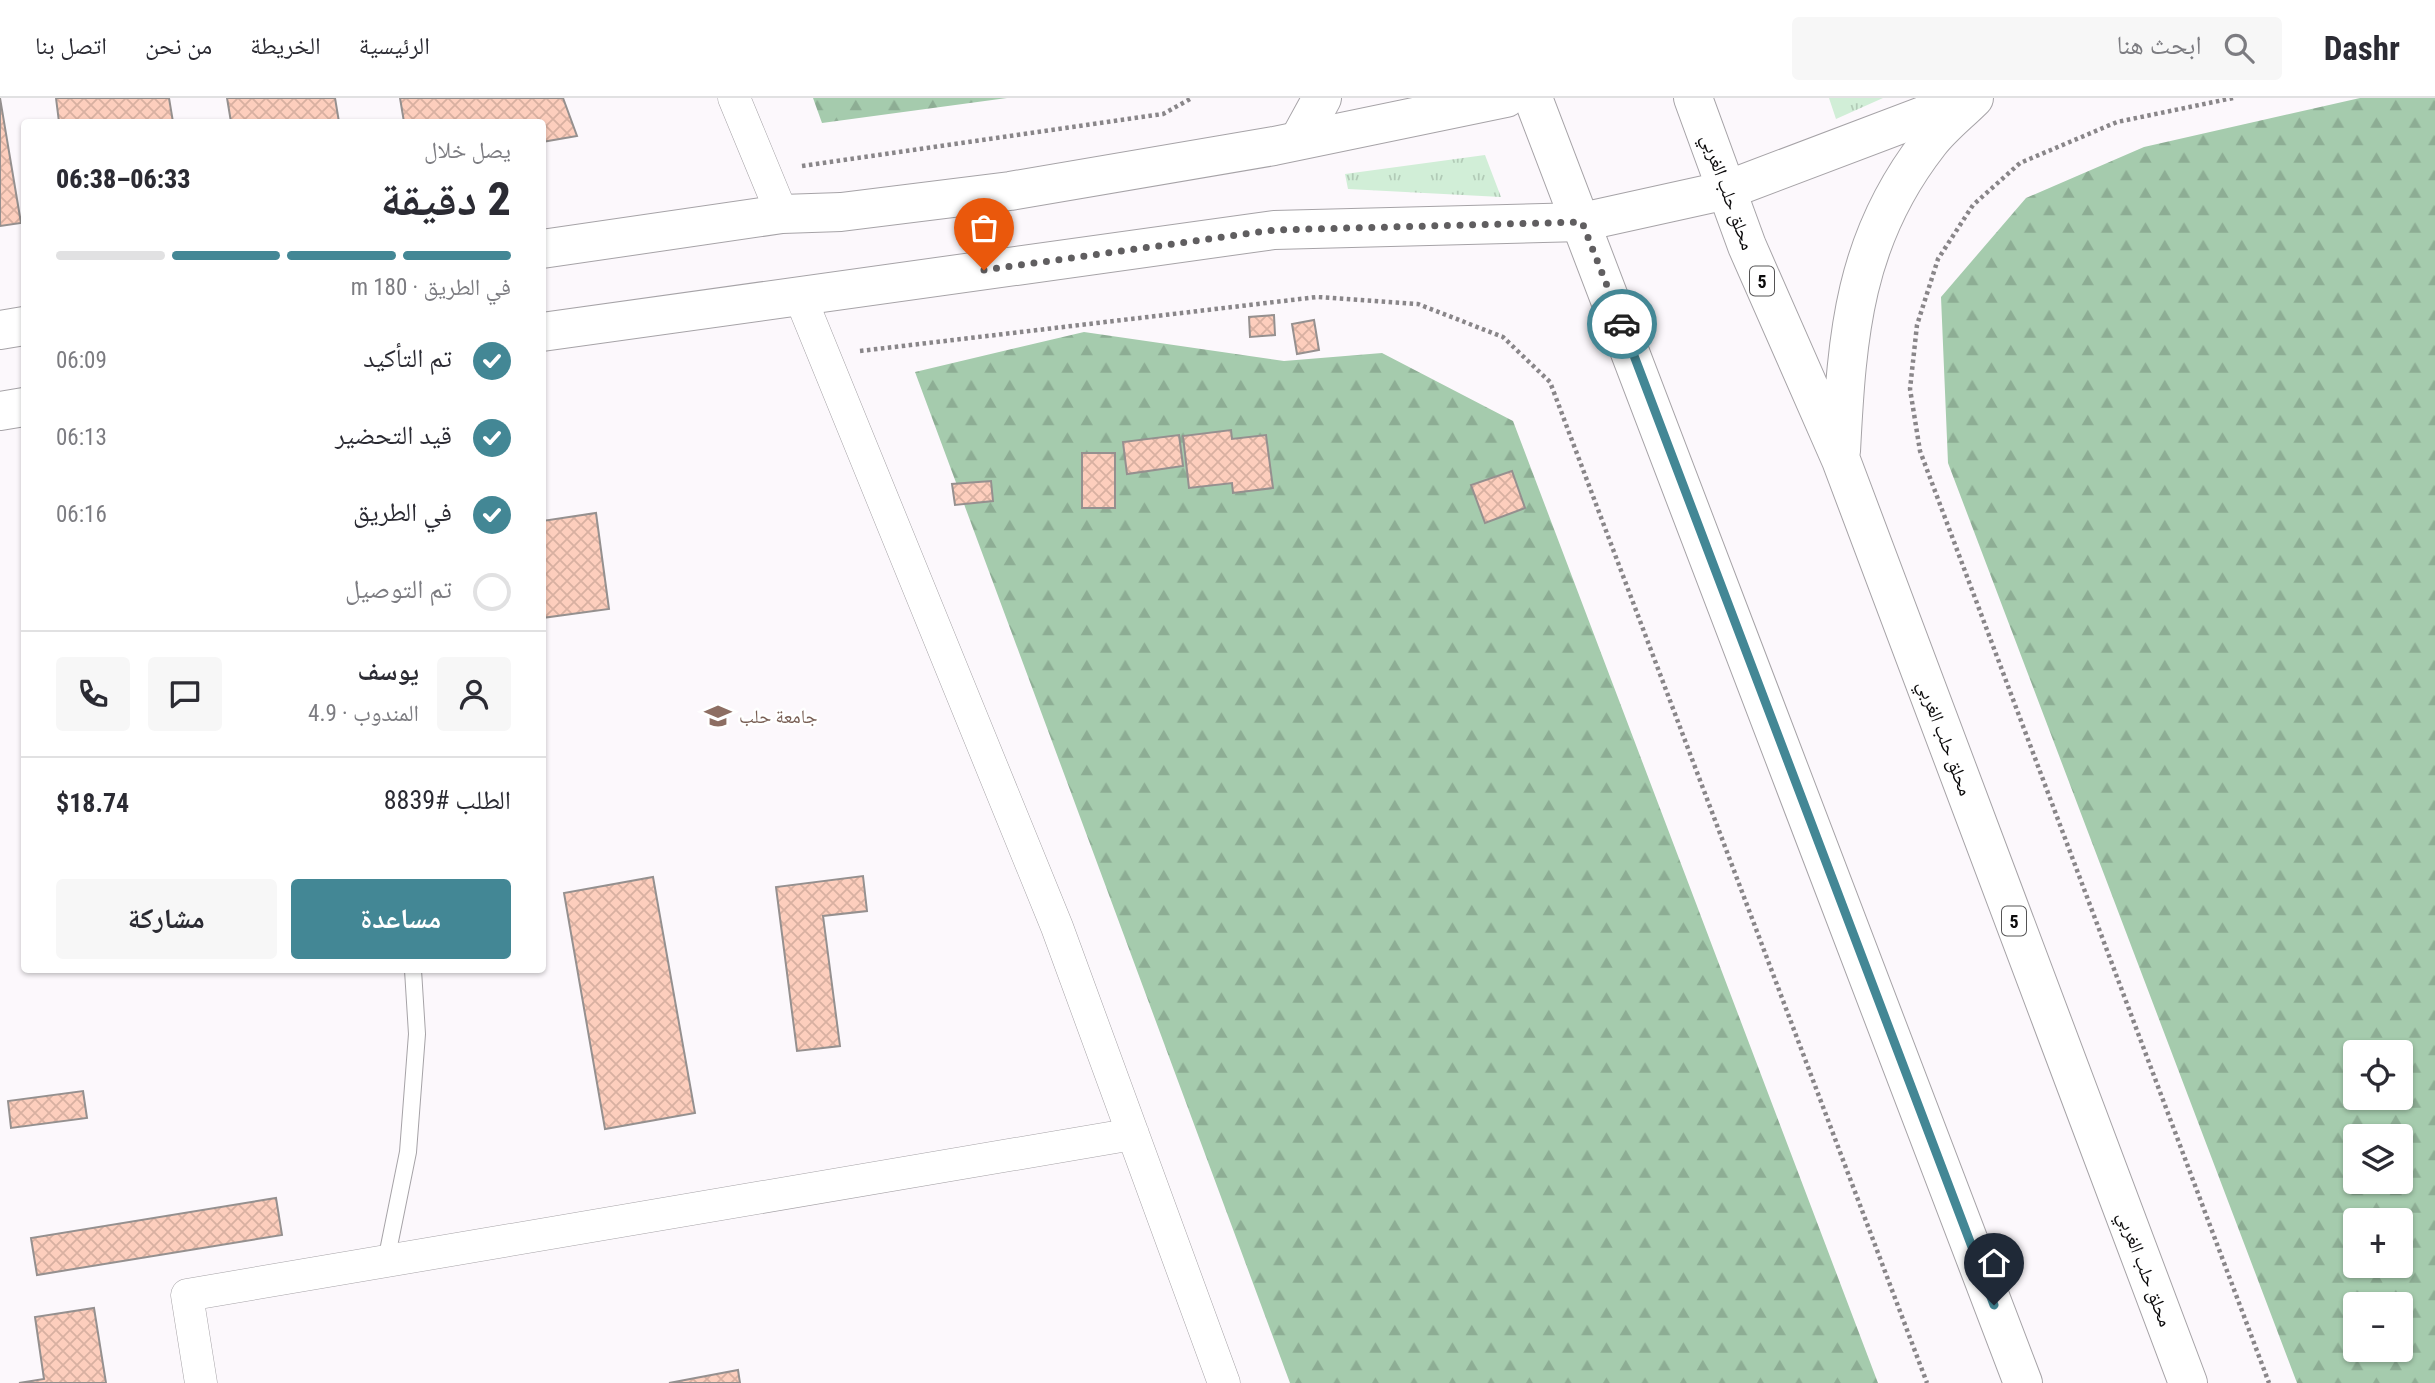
<!DOCTYPE html>
<html lang="ar">
<meta charset="utf-8">
<style>
:root{--surface:#fff;--page:#f7f7f7;--text:#2b2b33;--muted:#7c7c81;--line:#e1e1e2;--accent:#438795}
body{margin:0;font-family:"Roboto Condensed","Noto Naskh Arabic",sans-serif;background:var(--page);color:var(--text);direction:rtl;height:100vh;display:flex;flex-direction:column;font-size:26px;white-space:nowrap}
*{box-sizing:border-box;margin:0}
p{font-size:23px;color:var(--muted)}
.icon{flex:none;width:38px;height:38px;fill:none;stroke:currentColor;stroke-width:2;stroke-linecap:round;stroke-linejoin:round}
.map{position:relative;flex:1;overflow:hidden;direction:ltr}
.sheet{position:absolute;left:21px;top:21px;width:525px;height:854px;display:flex;flex-direction:column;background:var(--surface);border-radius:7px;box-shadow:0 2px 5px #0004;direction:rtl}
.sheet>*{flex:none}
.tools{position:absolute;left:2343px;top:942px;display:grid;gap:14px}
.tools a{display:grid;place-items:center;width:70px;height:70px;border-radius:7px;background:var(--surface);box-shadow:0 2px 5px #0004;font-size:35px}
.pin{position:absolute;display:grid;place-items:center;width:60px;height:60px;color:#fff;margin:-72px -30px;border-radius:50% 50% 50% 0;rotate:-45deg;box-shadow:0 0 7px #0007}
.pin .icon{rotate:45deg}
.courier{position:absolute;display:grid;place-items:center;width:70px;height:70px;margin:-35px;border:5px solid #438795;border-radius:50%;background:#fff;color:#222;box-shadow:0 2px 9px #0007}
.head em{font-style:normal;font-weight:800}
.head div{display:flex;flex-direction:column-reverse}
.head{display:flex;align-items:center;justify-content:space-between;height:119px;padding:0 35px}
h1{font-size:46px;font-weight:800;line-height:52px}
.bar{display:grid;grid-template-columns:repeat(4,1fr);gap:10px 7px;align-content:center;height:84px;padding:0 35px}
.bar i{height:9px;border-radius:5px;background:var(--line)}
.bar .current{background:var(--accent)}
.bar p{grid-column:span 4}
.line{display:flex;align-items:center;gap:18px;padding:0 35px;border-top:2px solid var(--line)}
.line div{flex:1}
.round{display:grid;place-items:center;flex:none;width:74px;height:74px;border-radius:7px;background:var(--page)}
ol{padding:0 35px;list-style:none}
li{display:flex;align-items:center;gap:21px;height:77px}
li p{margin-inline-start:auto}
li .icon{padding:7px;border-radius:50%;background:var(--accent);color:#fff;stroke-width:4}
li:last-child{color:var(--muted)}
li i{width:38px;height:38px;border:4px solid var(--line);border-radius:50%}
.action{display:flex;gap:14px;margin-top:auto;padding:14px 35px}
.action a{flex:1;height:80px;border-radius:7px;background:var(--accent);color:#fff;font-size:28px;font-weight:800;line-height:80px;text-align:center}
.action a+a{background:var(--page);color:var(--text)}
header{display:flex;align-items:center;gap:42px;box-sizing:border-box;height:98px;padding:0 35px;background:var(--surface);border-bottom:2px solid var(--line)}
header strong{font-size:33px}
nav{display:flex;gap:38px;margin-inline-start:auto;font-size:24px}
.search{width:490px;height:63px;background:var(--page);display:flex;align-items:center;gap:18px;box-sizing:border-box;padding:0 24px;border-radius:7px;color:var(--muted);font-size:26px}
.map>svg:first-child{display:block}
.grass{fill:url(#grass-tufts)}
.forest{fill:url(#forest-firs);fill-rule:evenodd}
.building{fill:url(#building-cross-hatch);stroke:#95908f;stroke-width:2}
.lines{fill:none;stroke-linecap:round;stroke-linejoin:round}
.service-casing{stroke:#a6a3a7;stroke-width:18}
.minor-casing{stroke:#a6a3a7;stroke-width:33}
.tertiary-casing{stroke:#a6a3a7;stroke-width:40}
.primary-casing{stroke:#a6a3a7;stroke-width:40}
.trunk-casing{stroke:#a6a3a7;stroke-width:40}
.path{stroke:#898689;stroke-width:4.5;stroke-dasharray:3.5 3.5;stroke-linecap:butt}
.service{stroke:#fff;stroke-width:16}
.minor{stroke:#fff;stroke-width:32}
.tertiary{stroke:#fff;stroke-width:38}
.primary{stroke:#fff;stroke-width:38}
.trunk{stroke:#fff;stroke-width:38}
.done{stroke:#605e60;stroke-width:7;stroke-dasharray:0 12.6}
.route{stroke:#438795;stroke-width:9}
.labels{text-anchor:middle;dominant-baseline:central;stroke-width:5;stroke-linejoin:round;paint-order:stroke}
.shield{fill:#fff;stroke:#555455;stroke-width:2}
.shield-label{font-size:18px;font-weight:bold;fill:#0c0b0c}
.street-label{font-size:19px;fill:#0c0b0c;stroke:#fff}
.education-label{font-size:19px;fill:#785e54;stroke:#fff;text-anchor:start}
</style>
<header>
<strong>Dashr</strong>
<div class="search"><svg class="icon" aria-label="search" viewBox="0 0 24 24"><circle cx="10" cy="10" r="6"/><path d="M15 15l6 6"/></svg>ابحث هنا</div>
<nav><a>الرئيسية</a><a>الخريطة</a><a>من نحن</a><a>اتصل بنا</a></nav>
</header>
<div class="map">
<svg width="2435" height="1285" viewBox="0 0 2435 1285">
<defs>
<pattern id="grass-tufts" width="24" height="20" patternUnits="userSpaceOnUse" patternTransform="scale(1.75)"><rect width="24" height="20" fill="#d1eed7"/><path d="M3 7l-1-3M5 7V3M7 7l1-3M15 17l-1-3M17 17v-4M19 17l1-3" fill="none" stroke="#b2cbb7"/></pattern>
<pattern id="forest-firs" width="22" height="20" patternUnits="userSpaceOnUse" patternTransform="scale(1.75)"><rect width="22" height="20" fill="#a5cbad"/><path d="M5 1l3.5 6h-7zM16 11l3.5 6h-7z" fill="#8dad94"/></pattern>
<pattern id="building-cross-hatch" width="8" height="8" patternUnits="userSpaceOnUse" patternTransform="scale(1.75)"><rect width="8" height="8" fill="#fdcebd"/><path d="M0 0l8 8M0 8l8-8" fill="none" stroke="#d8b0a1"/></pattern>
</defs>
<rect width="100%" height="100%" fill="#fcf8fc"/>
<path class="grass" d="M1829 0H1883L1836 21Z
M1485 57 1501 99 1348 91 1345 76Z"/>
<path class="forest" d="M813 0H1007L822 25Z
M2360 0H2435V1285H2297L1948 365 1941 199 2026 100 2144 49ZM2356 954H2401V999H2356ZM2356 1038H2401V1083H2356ZM2356 1122H2401V1167H2356ZM2356 1206H2401V1251H2356Z
M1084 234 1284 263 1382 255 1513 323 1878 1285H1290L915 274Z"/>
<path class="building" d="M0 0 21 125 0 128Z
M56 0H169L173 24H59Z
M227 0H335L339 24H231Z
M400 0H563L577 38 542 44V24H404Z
M1274 217 1275 237 1250 239 1249 219Z
M1314 222 1319 252 1297 256 1292 226Z
M1231 332 1232 341 1266 337 1273 390 1233 395 1232 385 1189 390 1183 338Z
M1179 337 1183 368 1127 376 1123 344Z
M1082 355H1115V410H1082Z
M1512 373 1525 410 1485 425 1471 387Z
M991 383 993 403 955 407 952 386Z
M596 415 609 511 542 520V423Z
M863 778 867 813 823 818 840 948 797 953 776 789Z
M653 779 695 1015 605 1031 564 795Z
M83 993 87 1020 11 1030 8 1003Z
M276 1100 282 1137 37 1177 31 1140Z
M94 1210 106 1285H19L44 1281 35 1219Z
M738 1272 740 1285H669Z"/>
<g class="lines">
<g class="service-casing">
<path id="service" d="M386 1163 408 1054 417 936 413 872"/>
</g>
<g class="minor-casing">
<path id="minor" d="M734 0 782 116
M799 196 1057 829 1224 1285
M201 1285 187 1197 1133 1036"/>
</g>
<g class="tertiary-casing">
<path id="tertiary" d="M1727 92 1970 0"/>
</g>
<g class="primary-casing">
<path id="primary" d="M542 151 782 116 841 114 1010 93 1274 48 1506 0
M0 232 24 228
M542 234 1274 132 1582 124 1727 92
M0 313 24 309"/>
</g>
<g class="trunk-casing">
<path id="trunk" d="M1533 0 2023 1285
M1693 0 1747 148 1841 362 2188 1285
M1299 42 1322 0
M1841 353C1847 236 1854 141 1929 45 1941 29 1959 15 1974 0"/>
</g>
<path class="path" d="M2233 0 2117 24 2020 65 1973 107 1938 161 1917 227 1910 291 1920 353 2269 1285
M802 68 1163 16 1192 0
M860 253 1317 199 1418 206 1503 239 1550 284 1927 1285"/>
<use href="#service" class="service"/>
<use href="#minor" class="minor"/>
<use href="#tertiary" class="tertiary"/>
<use href="#primary" class="primary"/>
<use href="#trunk" class="trunk"/>
</g>
<g class="lines">
<path class="done" d="M984 172 1274 132 1582 124 1622 226"/>
<path class="route" d="M1622 226 1994 1207"/>
</g>
<defs>
<g id="university-bare" transform="scale(2.1)"><path d="M0-5L7-2L0 1L-7-2ZM-4 1L0 2.5L4 1V4Q0 6-4 4Z" fill="#8d6e63" stroke="#fff" stroke-width="2.5" paint-order="stroke"/></g>
</defs>
<g fill-rule="evenodd">
<use href="#university-bare" x="718" y="618"/>
</g>
<g class="labels">
<g class="shield">
<rect x="1750" y="168.5" width="24" height="29" rx="5"/>
<rect x="2002" y="808.5" width="24" height="29" rx="5"/>
</g>
<g class="shield-label">
<text x="1762" y="183">5</text>
<text x="2014" y="823">5</text>
</g>
<g class="street-label">
<text transform="translate(1728 94) rotate(70)">محلق حلب الغربي</text>
<text transform="translate(1945 640) rotate(69)">محلق حلب الغربي</text>
<text transform="translate(2145 1171) rotate(69)">محلق حلب الغربي</text>
</g>
<g class="education-label">
<text x="739" y="618">جامعة حلب</text>
</g>
</g>
</svg>
<div class="tools">
<a><svg class="icon" aria-label="locate" viewBox="0 0 24 24"><circle cx="12" cy="12" r="6"/><path d="M12 2v4M12 18v4M2 12h4M18 12h4"/></svg></a>
<a><svg class="icon" aria-label="layers" viewBox="0 0 24 24"><path d="M12 4l9 5-9 5-9-5zM3 14l9 5 9-5"/></svg></a>
<a>+</a>
<a>−</a>
</div>
<div class="pin" style="left:984px;top:172px;background:#ea580c"><svg class="icon" aria-label="bag" viewBox="0 0 24 24"><path d="M5 8h14l-1 12H6zM9 8a3 3 0 0 1 6 0"/></svg></div>
<div class="pin" style="left:1994px;top:1207px;background:#1f2937"><svg class="icon" aria-label="home" viewBox="0 0 24 24"><path d="M3 11l9-7 9 7M6 9v11h12V9"/></svg></div>
<div class="courier" style="left:1622px;top:226px"><svg class="icon" aria-label="car" viewBox="0 0 24 24"><path d="M5 17H2v-5l4-1 3-4h7l3 4 3 1v5h-3M9 17h6M6 11h13"/><circle cx="7" cy="17" r="2"/><circle cx="17" cy="17" r="2"/></svg></div>
<section class="sheet">
<div class="head"><div><h1>2 دقيقة</h1><p>يصل خلال</p></div><em>06:33–06:38</em></div>
<div class="bar"><i class="current"></i><i class="current"></i><i class="current"></i><i></i><p>في الطريق · 180 m</p></div>
<ol>
<li><svg class="icon" aria-label="check" viewBox="0 0 24 24"><path d="M5 12l5 5 9-10"/></svg>تم التأكيد<p>06:09</p></li>
<li><svg class="icon" aria-label="check" viewBox="0 0 24 24"><path d="M5 12l5 5 9-10"/></svg>قيد التحضير<p>06:13</p></li>
<li><svg class="icon" aria-label="check" viewBox="0 0 24 24"><path d="M5 12l5 5 9-10"/></svg>في الطريق<p>06:16</p></li>
<li><i></i>تم التوصيل</li>
</ol>
<div class="line" style="height:126px"><a class="round"><svg class="icon" aria-label="person" viewBox="0 0 24 24"><circle cx="12" cy="8" r="4"/><path d="M4 21q1-7 8-7t8 7"/></svg></a><div><b>يوسف</b><p>المندوب · 4.9</p></div><a class="round"><svg class="icon" aria-label="chat" viewBox="0 0 24 24"><path d="M4 5h16v11H9l-5 4z"/></svg></a><a class="round"><svg class="icon" aria-label="phone" viewBox="0 0 24 24"><path d="M5 4h4l2 5-3 2q2 4 5 5l2-3 5 2v4C11 20 4 13 5 4z"/></svg></a></div>
<div class="line" style="height:91px"><div>الطلب #8839</div><b>$18.74</b></div>
<div class="action"><a>مساعدة</a><a>مشاركة</a></div>
</section>
</div>
